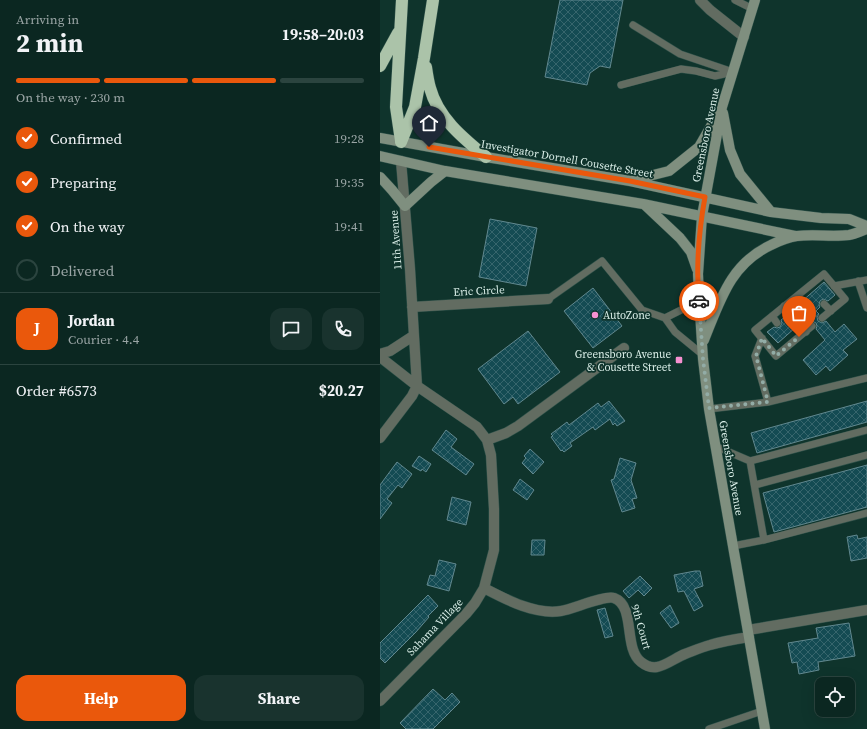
<!DOCTYPE html>
<meta charset="utf-8">
<style>
:root{--surface:#0b2721;--page:#19332e;--text:#f1f3f6;--muted:#9aa5a5;--line:#2b443f;--accent:#ea580c}
body{margin:0;font-family:"Source Serif 4",serif;background:var(--page);color:var(--text);height:100vh;display:flex;flex-direction:column;font-size:15px;white-space:nowrap}
*{box-sizing:border-box;margin:0}
p{font-size:13px;color:var(--muted)}
.icon{flex:none;width:22px;height:22px;fill:none;stroke:currentColor;stroke-width:2;stroke-linecap:round;stroke-linejoin:round}
.map{position:relative;flex:1;overflow:hidden}
.drawer{display:flex;flex-direction:column;background:var(--surface);width:380px}
.drawer>*{flex:none}
.controls{position:absolute;left:435px;top:677px;display:grid;gap:8px}
.controls a{display:grid;place-items:center;width:40px;height:40px;border-radius:8px;background:var(--surface);box-shadow:0 4px 16px #0002,0 0 0 1px var(--line);font-size:20px}
.pin{position:absolute;display:grid;place-items:center;width:34px;height:34px;color:#fff;margin:-41px -17px;border-radius:50% 50% 50% 0;rotate:-45deg;box-shadow:0 0 4px #0007}
.pin .icon{rotate:45deg}
.courier{position:absolute;display:grid;place-items:center;width:40px;height:40px;margin:-20px;border:3px solid #ea580c;border-radius:50%;background:#fff;color:#222;box-shadow:0 1px 5px #0007}
.headline em{font-style:normal;font-weight:700}
.headline div{display:flex;flex-direction:column-reverse}
.headline{display:flex;align-items:center;justify-content:space-between;height:68px;padding:0 16px}
h1{font-size:26px;font-weight:700;line-height:30px}
.bar{display:grid;grid-template-columns:repeat(4,1fr);gap:6px 4px;align-content:center;height:48px;padding:0 16px}
.bar i{height:5px;border-radius:3px;background:var(--line)}
.bar .active{background:var(--accent)}
.bar p{grid-column:span 4}
.line{display:flex;align-items:center;gap:10px;padding:0 16px;border-top:1px solid var(--line)}
.line div{flex:1}
.round{display:grid;place-items:center;flex:none;width:42px;height:42px;border-radius:12px;background:var(--page)}
ol{padding:0 16px;list-style:none}
li{display:flex;align-items:center;gap:12px;height:44px}
li p{margin-inline-start:auto}
li .icon{padding:4px;border-radius:50%;background:var(--accent);color:#fff;stroke-width:4}
li:last-child{color:var(--muted)}
li i{width:22px;height:22px;border:2px solid var(--line);border-radius:50%}
.cta{display:flex;gap:8px;margin-top:auto;padding:8px 16px}
.cta a{flex:1;height:46px;border-radius:12px;background:var(--accent);color:#fff;font-size:16px;font-weight:700;line-height:46px;text-align:center}
.cta a+a{background:var(--page);color:var(--text)}
main{display:flex;flex:1;min-height:0}
.map>svg:first-child{display:block}
.building{fill:url(#building-cross-hatch);stroke:#61888f}
.lines{fill:none;stroke-linecap:round;stroke-linejoin:round}
.service-casing{stroke:#2f524a;stroke-width:8}
.minor-casing{stroke:#2f524a;stroke-width:11}
.secondary-casing{stroke:#2f524a;stroke-width:11}
.motorway-casing{stroke:#2f524a;stroke-width:13}
.service{stroke:#626c61;stroke-width:7}
.minor{stroke:#626c61;stroke-width:10}
.secondary{stroke:#7f8f7f;stroke-width:10}
.motorway{stroke:#abc3a9;stroke-width:12}
.done{stroke:#92aca6;stroke-width:4;stroke-dasharray:0 7.2}
.route{stroke:#ea580c;stroke-width:5}
.poi-dot{fill:#f690d0;stroke:#0f342c;stroke-width:1.5}
.labels{text-anchor:middle;dominant-baseline:central;stroke-width:3.5;stroke-linejoin:round;paint-order:stroke}
.street-label{font-size:11px;fill:#d9ede7;stroke:#0f342c}
.poi-label{font-size:11px;fill:#d9ede7;stroke:#0f342c;text-anchor:start}
</style>
<main>
<section class="drawer">
<div class="headline"><div><h1>2 min</h1><p>Arriving in</p></div><em>19:58–20:03</em></div>
<div class="bar"><i class="active"></i><i class="active"></i><i class="active"></i><i></i><p>On the way · 230 m</p></div>
<ol>
<li><svg class="icon" aria-label="check" viewBox="0 0 24 24"><path d="M5 12l5 5 9-10"/></svg>Confirmed<p>19:28</p></li>
<li><svg class="icon" aria-label="check" viewBox="0 0 24 24"><path d="M5 12l5 5 9-10"/></svg>Preparing<p>19:35</p></li>
<li><svg class="icon" aria-label="check" viewBox="0 0 24 24"><path d="M5 12l5 5 9-10"/></svg>On the way<p>19:41</p></li>
<li><i></i>Delivered</li>
</ol>
<div class="line" style="height:72px"><b class="round" style="background:var(--accent);color:#fff">J</b><div><b>Jordan</b><p>Courier · 4.4</p></div><a class="round"><svg class="icon" aria-label="chat" viewBox="0 0 24 24"><path d="M4 5h16v11H9l-5 4z"/></svg></a><a class="round"><svg class="icon" aria-label="phone" viewBox="0 0 24 24"><path d="M5 4h4l2 5-3 2q2 4 5 5l2-3 5 2v4C11 20 4 13 5 4z"/></svg></a></div>
<div class="line" style="height:52px"><div>Order #6573</div><b>$20.27</b></div>
<div class="cta"><a>Help</a><a>Share</a></div>
</section>
<div class="map">
<svg width="487" height="729" viewBox="0 0 487 729">
<defs>
<pattern id="building-cross-hatch" width="8" height="8" patternUnits="userSpaceOnUse"><rect width="8" height="8" fill="#144b53"/><path d="M0 0l8 8M0 8l8-8" fill="none" stroke="#36656c"/></pattern>
</defs>
<rect width="100%" height="100%" fill="#0f342c"/>
<path class="building" d="M180 0H243L230 68 220 66 210 73 207 85 165 77Z
M110 219 157 228 146 286 99 277Z
M444 282 455 295 448 301 443 299 440 301 439 305 440 307 436 311 439 314 437 317 438 321 442 323 446 321 455 332 464 324 477 339 463 350 468 355 450 371 446 366 436 375 423 360 445 340 436 329 437 326 436 323 432 321 429 322 426 318 423 320 420 319 417 320 415 322 416 327 398 343 387 332 394 327 397 328 400 327 402 323 401 320 406 316 409 317 412 316 414 313 413 309Z
M213 288 242 326 213 348 184 311Z
M148 331 180 372 138 404 133 397 124 404 98 369Z
M229 401 245 421 237 426 235 423 233 425 230 419 215 430 213 427 190 443 192 446 184 452 182 450 181 451 171 437 173 436 171 434 187 422 189 425 218 403 221 407Z
M487 401V422L377 453 371 433Z
M66 430 77 439 71 447 94 464 86 475 52 450Z
M150 449 164 462 153 474 142 463 146 458 144 456Z
M39 456 51 464 46 472 42 469 41 471 32 466Z
M240 458 256 463 251 480 257 498 252 499 255 508 242 512 231 480 234 479Z
M17 462 32 474 22 488 18 485 7 499 12 503 0 519V485Z
M487 465V507L394 532 383 493Z
M140 479 154 490 147 500 133 490Z
M72 497 91 502 86 525 67 520Z
M477 535 478 539 487 537V558L471 561 467 537Z
M152 540H165L164 555H151Z
M59 560 76 564 69 591 47 585 50 575 55 576Z
M315 571H320L323 586 314 589 323 606 314 611 304 591 298 592 294 575Z
M260 576 272 588 264 596 258 590 249 598 243 591Z
M48 595 58 606 48 616 49 617 36 632 5 663 0 658V643Z
M290 605 299 623 291 628 280 613Z
M225 608 233 636 225 638 217 610Z
M469 623 475 656 438 662 439 670 419 674 417 662 412 663 408 643 438 638 436 628Z
M53 689 65 700 72 693 80 702 53 729H26L20 723Z"/>
<g class="lines">
<g class="service-casing">
<path id="service" d="M355 0 373 9
M253 25 300 54 353 72
M241 85 301 69 316 71 335 76 353 72
M478 281 487 308
M454 286 487 280
M168 299 222 261 262 310 285 318 295 332 323 355
M444 304 451 311
M404 306 409 312
M392 316 397 323
M285 318 303 309 319 297
M420 324 426 332
M432 326 396 356 375 330 444 274 465 299 442 318
M382 338 375 356 388 402
M329 409 388 402 487 378
M335 446 370 461 487 430
M375 485 487 455
M384 540 487 513
M353 546 384 540 370 461
M329 729 382 711"/>
</g>
<g class="minor-casing">
<path id="minor" d="M320 0 330 10 364 37
M32 307 168 299
M0 354 10 351 33 336
M0 357 37 386 97 427 107 440 111 455 114 509V550L104 588 95 603 86 614 0 701
M0 438 32 396 37 386 30 269 21 161
M107 440 126 433 138 426 244 348
M104 588C127 600 155 615 181 611 193 609 225 595 234 598 256 606 243 648 261 662 266 666 271 668 277 667 285 666 297 657 305 654 313 651 322 647 330 645 343 641 356 639 369 637
M368 630 487 610"/>
</g>
<g class="secondary-casing">
<path id="secondary" d="M375 0 342 107 322 216 318 274 319 297 323 359 329 409 385 729
M343 113 350 150 360 174 391 212
M0 138 106 157 250 181 391 212 441 218 469 219 487 226
M0 156 65 171 263 204 415 236
M0 177 12 190 25 206 51 182 65 171
M253 180 289 171 319 147 338 114
M265 205 300 238 311 252 317 269
M324 340C340 301 350 264 391 245 399 241 408 237 417 236 434 234 452 237 469 235 475 234 481 231 487 229"/>
</g>
<g class="motorway-casing">
<path id="motorway" d="M0 66 18 33
M46 67C47 74 48 81 50 88 58 118 83 138 106 157
M21 141 16 107 22 0
M21 142 35 107 44 58 53 0"/>
</g>
<use href="#service" class="service"/>
<use href="#minor" class="minor"/>
<use href="#secondary" class="secondary"/>
<use href="#motorway" class="motorway"/>
</g>
<g class="lines">
<path class="done" d="M319 301 323 359 329 408 388 402 376 356 382 338 396 356 419 337"/>
<path class="route" d="M49 147 250 181 325 197C319 230 316 268 319 301"/>
</g>
<g class="poi-dot">
<circle cx="215" cy="315" r="4"/>
<rect x="295" y="356" width="8" height="8" rx="2"/>
</g>
<g class="labels">
<g class="street-label">
<text transform="translate(326 135) rotate(-78)">Greensboro Avenue</text>
<text transform="translate(187 159) rotate(10)">Investigator Dornell Cousette Street</text>
<text transform="translate(16 240) rotate(-94)">11th Avenue</text>
<text transform="translate(99 291) rotate(-3)">Eric Circle</text>
<text transform="translate(351 468) rotate(80)">Greensboro Avenue</text>
<text transform="translate(55 627) rotate(-46)">Sahama Village</text>
<text transform="translate(261 627) rotate(74)">9th Court</text>
</g>
<g class="poi-label">
<text x="223" y="315">AutoZone</text>
<text x="291" y="354" text-anchor="end">Greensboro Avenue<tspan x="291" dy="13">&amp; Cousette Street</tspan></text>
</g>
</g>
</svg>
<div class="controls">
<a><svg class="icon" aria-label="locate" viewBox="0 0 24 24"><circle cx="12" cy="12" r="6"/><path d="M12 2v4M12 18v4M2 12h4M18 12h4"/></svg></a>
</div>
<div class="pin" style="left:419px;top:337px;background:#ea580c"><svg class="icon" aria-label="bag" viewBox="0 0 24 24"><path d="M5 8h14l-1 12H6zM9 8a3 3 0 0 1 6 0"/></svg></div>
<div class="pin" style="left:49px;top:147px;background:#1f2937"><svg class="icon" aria-label="home" viewBox="0 0 24 24"><path d="M3 11l9-7 9 7M6 9v11h12V9"/></svg></div>
<div class="courier" style="left:319px;top:301px"><svg class="icon" aria-label="car" viewBox="0 0 24 24"><path d="M5 17H2v-5l4-1 3-4h7l3 4 3 1v5h-3M9 17h6M6 11h13"/><circle cx="7" cy="17" r="2"/><circle cx="17" cy="17" r="2"/></svg></div>
</div>
</main>
